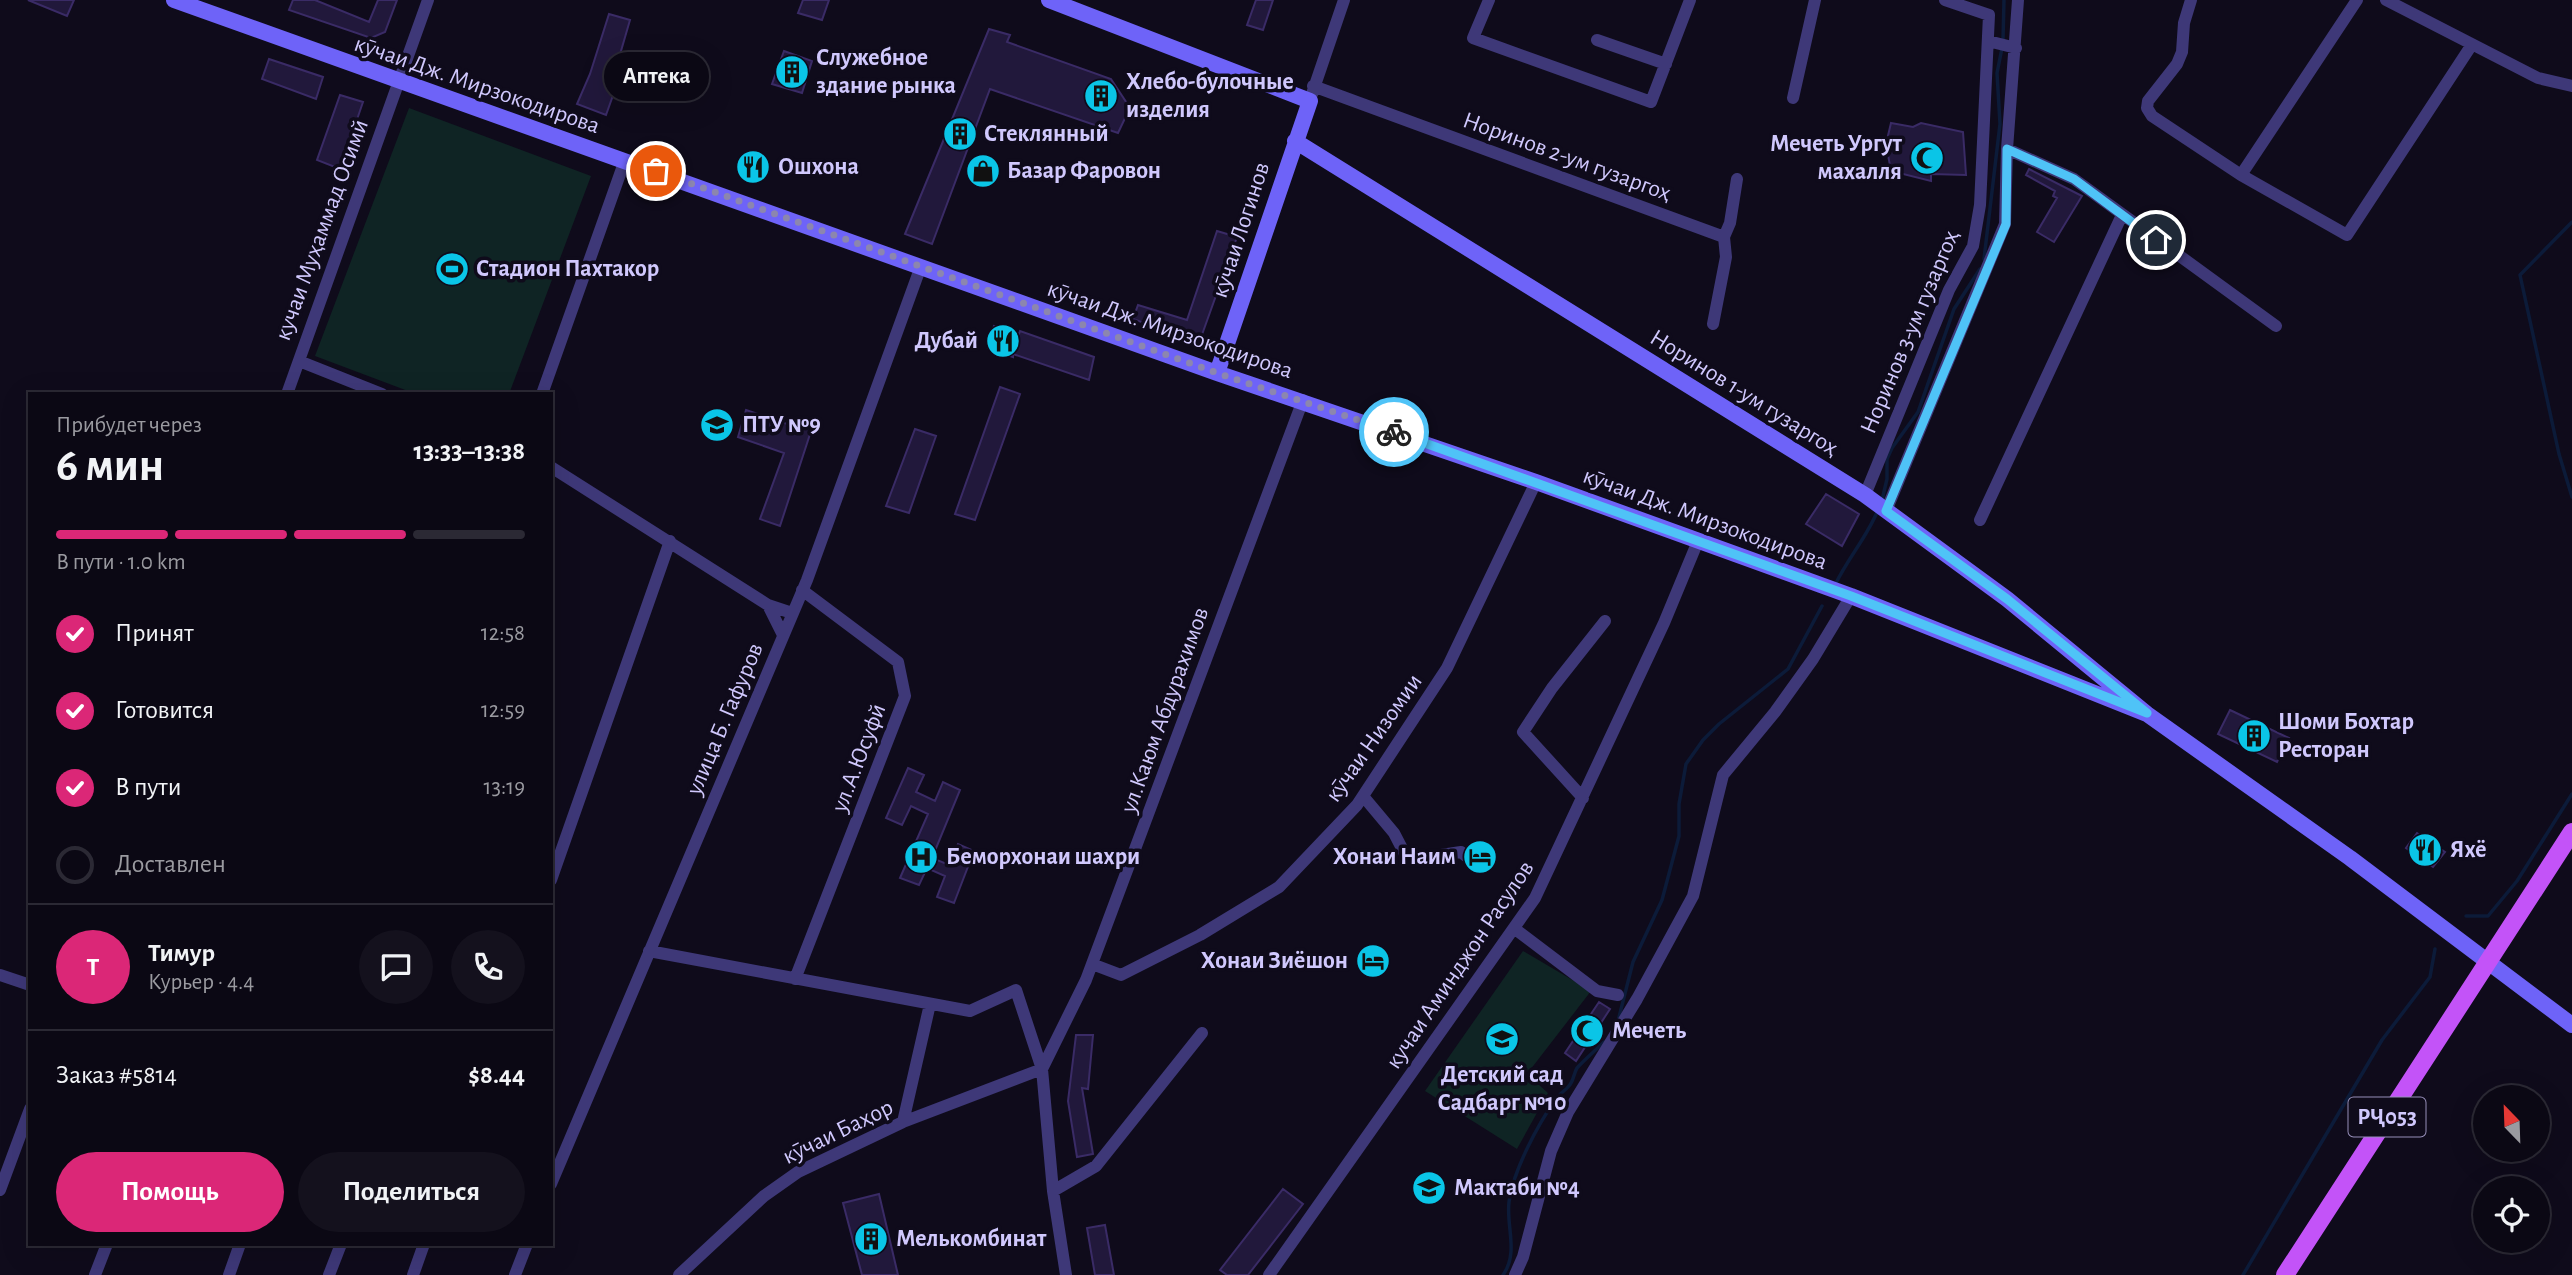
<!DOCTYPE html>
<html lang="ru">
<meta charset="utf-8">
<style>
:root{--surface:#0b0814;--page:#14111d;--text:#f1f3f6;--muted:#9a9aa0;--line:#2b2934;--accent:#db2777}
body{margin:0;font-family:"Alegreya Sans",sans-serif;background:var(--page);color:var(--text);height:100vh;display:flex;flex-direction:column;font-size:26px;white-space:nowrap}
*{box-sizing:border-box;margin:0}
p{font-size:23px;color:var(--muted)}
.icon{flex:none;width:38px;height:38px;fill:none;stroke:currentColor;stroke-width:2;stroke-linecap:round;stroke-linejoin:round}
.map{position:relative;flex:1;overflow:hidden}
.details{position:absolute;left:28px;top:392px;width:525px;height:854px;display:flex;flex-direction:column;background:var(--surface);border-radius:0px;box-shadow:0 7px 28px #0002,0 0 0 2px var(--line)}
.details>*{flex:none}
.needle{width:46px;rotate:337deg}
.controls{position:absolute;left:2473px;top:1085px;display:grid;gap:14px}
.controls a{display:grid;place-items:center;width:77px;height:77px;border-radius:50%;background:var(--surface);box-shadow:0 7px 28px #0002,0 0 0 2px var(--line);font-size:35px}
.pin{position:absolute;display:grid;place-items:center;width:60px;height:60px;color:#fff;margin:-30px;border:4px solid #fff;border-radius:50%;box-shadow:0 2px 7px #0007}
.courier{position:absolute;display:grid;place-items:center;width:70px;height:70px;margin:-35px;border:5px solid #4fc3f7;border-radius:50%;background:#fff;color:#222;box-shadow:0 2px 9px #0007}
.bubble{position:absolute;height:49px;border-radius:24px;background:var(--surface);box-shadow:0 7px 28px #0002,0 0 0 2px var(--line);font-size:23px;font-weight:700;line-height:49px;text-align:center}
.headline em{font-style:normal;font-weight:700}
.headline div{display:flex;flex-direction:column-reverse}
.headline{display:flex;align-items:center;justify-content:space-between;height:119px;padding:0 28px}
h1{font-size:46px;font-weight:700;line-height:52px}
.bar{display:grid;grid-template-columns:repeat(4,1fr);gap:10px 7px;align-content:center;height:84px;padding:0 28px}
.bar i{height:9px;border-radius:5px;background:var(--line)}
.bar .active{background:var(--accent)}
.bar p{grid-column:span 4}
.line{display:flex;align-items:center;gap:18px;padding:0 28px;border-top:2px solid var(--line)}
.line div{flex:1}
.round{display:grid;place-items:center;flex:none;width:74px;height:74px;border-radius:37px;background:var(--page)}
ol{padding:0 28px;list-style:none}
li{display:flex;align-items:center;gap:21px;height:77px}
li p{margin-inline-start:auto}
li .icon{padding:7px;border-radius:50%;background:var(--accent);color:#fff;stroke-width:4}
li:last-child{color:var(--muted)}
li i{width:38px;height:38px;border:4px solid var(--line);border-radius:50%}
.cta{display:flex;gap:14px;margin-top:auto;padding:14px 28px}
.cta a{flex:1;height:80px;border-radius:42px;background:var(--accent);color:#fff;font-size:28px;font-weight:700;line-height:80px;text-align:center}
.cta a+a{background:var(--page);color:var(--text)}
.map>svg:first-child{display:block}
.green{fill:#0f2424}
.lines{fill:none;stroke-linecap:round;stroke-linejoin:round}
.stream{stroke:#0c1b39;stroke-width:3.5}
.building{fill:#21183b;stroke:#3a2b66;stroke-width:2}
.street{stroke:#3e3878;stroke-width:12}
.secondary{stroke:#6e63f8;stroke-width:16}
.primary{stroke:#c353f8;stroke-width:18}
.done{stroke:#8c86ae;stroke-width:7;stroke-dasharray:0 12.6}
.route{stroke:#4fc3f7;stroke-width:9}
.labels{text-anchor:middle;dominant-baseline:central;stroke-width:7;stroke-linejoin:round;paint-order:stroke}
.shield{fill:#0f0b1b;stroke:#968fb9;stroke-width:2}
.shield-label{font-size:23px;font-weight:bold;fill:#d0c8fd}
.poi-label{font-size:24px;font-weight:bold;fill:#d0c8fd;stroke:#0f0b1b;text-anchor:start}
.street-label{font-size:24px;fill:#d0c8fd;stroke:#0f0b1b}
</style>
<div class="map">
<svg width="2572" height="1275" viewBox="0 0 2572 1275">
<rect width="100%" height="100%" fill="#0f0b1b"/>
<path class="green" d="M409 108 591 176 509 394H416L315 356Z
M1523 951 1591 991 1527 1074 1548 1093 1517 1149 1425 1091Z"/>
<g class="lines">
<path class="stream" d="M2003 40 2004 0
M2572 222 2520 275 2559 454 2572 497
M1984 259 2000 124 1997 73 2002 48
M1882 500 1887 479V459L1892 448 1918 412 1954 309 1980 269
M1835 585C1848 558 1867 537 1878 510
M2466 916H2488L2517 881 2572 794
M1618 1021 1633 962 1662 900 1679 836V804L1686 764 1703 740 1719 724 1788 669 1822 606
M1503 1275C1519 1252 1506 1227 1509 1202 1513 1171 1538 1124 1556 1099 1560 1093 1568 1089 1571 1083 1574 1078 1574 1073 1577 1068 1585 1059 1596 1050 1604 1042
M2243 1275 2382 1040 2430 977 2435 949"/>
</g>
<path class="building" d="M28 0H74L67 16Z
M293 0H315L369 22 378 0H397L385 32 371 38 289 10Z
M803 0H829L822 20 798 13Z
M1256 0H1273L1263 30 1247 25Z
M609 14 630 20 612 82 617 84 606 115 577 104 590 74Z
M989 29 1010 35 1007 42 1111 79 1136 117 1127 114 1118 133 990 89 932 244 905 234Z
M784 51 812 61 802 93 772 84Z
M269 59 323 77 316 99 262 79Z
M340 95 363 102 340 169 317 160Z
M1891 123 1913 127 1921 123 1963 132 1966 175 1931 174V181L1891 171 1886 144Z
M2029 169 2082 196 2054 242 2037 232 2057 198 2053 196 2055 191 2026 175Z
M1217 231 1237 237 1199 343 1133 319 1138 305 1187 320Z
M994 326 1019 334 1020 331 1094 357 1089 380 1013 354V357L988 348Z
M1000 387 1020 394 975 520 955 514Z
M746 410 793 426 795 421 812 428 780 526 760 519 784 453 738 437Z
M915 429 936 436 909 513 886 506Z
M1826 494 1859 514 1842 546 1806 524Z
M2230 710 2289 738 2277 762 2218 734Z
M908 768 924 775 916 792 935 801 943 782 960 790 932 858 949 865 958 844 974 851 954 903 937 897 945 876 927 868 919 885 900 878 928 814 911 806 902 825 886 818Z
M2417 833 2445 852 2433 867 2406 848Z
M1599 1002 1610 1009 1576 1061 1565 1053Z
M1076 1035H1093L1088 1089 1082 1088 1093 1154 1077 1157 1068 1101Z
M1283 1189 1303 1204 1248 1275H1227L1220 1270Z
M879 1194 898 1275H862L843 1203Z
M1105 1225 1114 1275H1095L1087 1228Z"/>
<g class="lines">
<path class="street" d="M1489 0 1473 38 1651 102 1690 0
M2191 0 2184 23 2182 52 2177 64 2148 101 2147 108 2152 116 2241 175 2347 235 2471 46
M2386 0 2538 78 2572 86
M1597 40 1666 64
M1988 41 2016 48
M1313 86 1724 237 1726 257 1713 324
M1312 94 1344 0
M1793 98 1815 0
M2007 149 2074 179 2276 326
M2241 175 2357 0
M1724 237 1730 223 1737 179
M299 361 382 394
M287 394 428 0
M542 394 625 160
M551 467 768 605 792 613
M1865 495 1949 290 1973 246 1980 205 1989 15 1945 0
M1886 511 2005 224 2007 149 2018 0
M1980 520 2122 215
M768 605 783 635
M1363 796 1394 833 1408 860 1461 852 1466 856
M1583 798 1523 732 1552 688 1605 621
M551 880 670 541
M1515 929 1597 991 1618 995
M649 951 970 1011 1016 990 1042 1069 1053 1191 1066 1275
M1092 964 1121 975 1200 935 1279 887 1357 805 1447 668 1536 482
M0 975 30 985
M795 979 905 696 898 662 802 590
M903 1122 930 1004
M551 1184 807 580 921 266
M0 1190 30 1109
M1053 1191 1096 1166 1202 1033
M95 1275 107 1244
M229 1275 240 1244
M329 1275 341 1244
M413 1275 424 1244
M515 1275 527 1244
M679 1275 764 1196 798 1172 903 1122 1042 1069 1086 980 1303 400
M1269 1275 1535 898 1664 623 1698 541
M1515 1275 1523 1257 1551 1151 1568 1112 1637 999 1693 896 1723 775 1775 712 1813 659 1851 596"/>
<path class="secondary" d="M174 0 1217 373 1536 482 1851 596 2147 714
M1049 0 1310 101 1217 373
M1295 141 1865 495 2007 599 2147 714 2350 858 2572 1025"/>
<path class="primary" d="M2285 1275 2572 832"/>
</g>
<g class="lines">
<path class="done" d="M656 171 1217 373 1394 432"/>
<path class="route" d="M1394 432 1851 596 2147 713 2007 599 1886 511 2006 224 2007 149 2074 179 2156 240"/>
</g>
<defs>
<g id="building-disc" transform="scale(1.75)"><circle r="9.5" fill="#0ac5e7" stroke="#0f0b1b"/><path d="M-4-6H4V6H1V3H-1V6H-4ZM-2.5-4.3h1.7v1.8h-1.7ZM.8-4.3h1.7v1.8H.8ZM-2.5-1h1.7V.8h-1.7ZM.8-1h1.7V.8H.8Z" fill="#111"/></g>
<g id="mosque-disc" transform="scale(1.75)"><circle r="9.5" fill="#0ac5e7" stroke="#0f0b1b"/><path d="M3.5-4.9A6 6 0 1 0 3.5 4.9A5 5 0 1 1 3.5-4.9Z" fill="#111"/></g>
<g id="restaurant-disc" transform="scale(1.75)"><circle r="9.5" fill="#0ac5e7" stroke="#0f0b1b"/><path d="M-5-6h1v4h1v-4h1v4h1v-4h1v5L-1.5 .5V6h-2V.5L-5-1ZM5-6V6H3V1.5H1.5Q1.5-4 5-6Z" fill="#111"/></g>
<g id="shop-disc" transform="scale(1.75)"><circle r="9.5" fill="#0ac5e7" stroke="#0f0b1b"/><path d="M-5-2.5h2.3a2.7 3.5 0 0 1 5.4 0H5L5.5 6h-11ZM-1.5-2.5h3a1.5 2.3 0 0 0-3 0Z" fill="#111"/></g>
<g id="stadium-disc" transform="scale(1.75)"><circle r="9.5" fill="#0ac5e7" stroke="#0f0b1b"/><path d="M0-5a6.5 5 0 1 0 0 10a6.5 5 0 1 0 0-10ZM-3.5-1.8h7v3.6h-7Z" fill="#111"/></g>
<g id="university-disc" transform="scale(1.75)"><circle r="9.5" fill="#0ac5e7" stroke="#0f0b1b"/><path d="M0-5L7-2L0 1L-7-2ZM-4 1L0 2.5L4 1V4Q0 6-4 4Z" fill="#111"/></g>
<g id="hospital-disc" transform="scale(1.75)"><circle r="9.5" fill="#0ac5e7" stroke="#0f0b1b"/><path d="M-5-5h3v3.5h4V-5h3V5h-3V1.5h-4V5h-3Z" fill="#111"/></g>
<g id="hotel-disc" transform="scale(1.75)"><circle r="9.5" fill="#0ac5e7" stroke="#0f0b1b"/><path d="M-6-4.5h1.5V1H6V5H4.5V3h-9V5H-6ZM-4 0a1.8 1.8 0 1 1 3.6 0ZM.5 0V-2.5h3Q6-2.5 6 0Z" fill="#111"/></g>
<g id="school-disc" transform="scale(1.75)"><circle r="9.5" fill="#0ac5e7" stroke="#0f0b1b"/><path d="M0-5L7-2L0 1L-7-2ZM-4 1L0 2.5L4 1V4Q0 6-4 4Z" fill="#111"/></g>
</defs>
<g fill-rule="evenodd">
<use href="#building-disc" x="792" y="72"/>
<use href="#building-disc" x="1101" y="96"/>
<use href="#building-disc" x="960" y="134"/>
<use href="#mosque-disc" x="1927" y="158"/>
<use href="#restaurant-disc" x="753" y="167"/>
<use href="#shop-disc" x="983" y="171"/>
<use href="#stadium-disc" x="452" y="269"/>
<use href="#restaurant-disc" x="1003" y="341"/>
<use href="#university-disc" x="717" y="425"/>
<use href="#building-disc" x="2254" y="736"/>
<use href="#restaurant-disc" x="2425" y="850"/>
<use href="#hospital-disc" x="921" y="857"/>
<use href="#hotel-disc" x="1480" y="857"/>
<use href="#hotel-disc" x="1373" y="961"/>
<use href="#mosque-disc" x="1587" y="1031"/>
<use href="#school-disc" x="1502" y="1039"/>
<use href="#school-disc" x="1429" y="1188"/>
<use href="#building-disc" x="871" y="1239"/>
</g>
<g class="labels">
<rect class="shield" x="2348.5" y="1097.5" width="77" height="39" rx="5"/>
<g class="shield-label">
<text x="2387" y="1117">РҶ053</text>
</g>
<g class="poi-label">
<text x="816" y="58">Служебное<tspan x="816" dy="28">здание рынка</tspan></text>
<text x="1126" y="82">Хлебо-булочные<tspan x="1126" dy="28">изделия</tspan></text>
<text x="984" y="134">Стеклянный</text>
<text x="1902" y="144" text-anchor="end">Мечеть Ургут<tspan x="1902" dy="28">махалля</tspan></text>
<text x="778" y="167">Ошхона</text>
<text x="1007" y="171">Базар Фаровон</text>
<text x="476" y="269">Стадион Пахтакор</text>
<text x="978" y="341" text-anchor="end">Дубай</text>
<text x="742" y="425">ПТУ №9</text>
<text x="2278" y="722">Шоми Бохтар<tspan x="2278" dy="28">Ресторан</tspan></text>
<text x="2450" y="850">Яхё</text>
<text x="946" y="857">Беморхонаи шахри</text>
<text x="1456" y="857" text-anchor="end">Хонаи Наим</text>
<text x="1348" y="961" text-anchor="end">Хонаи Зиёшон</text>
<text x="1612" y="1031">Мечеть</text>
<text x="1502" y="1075" text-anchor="middle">Детский сад<tspan x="1502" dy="28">Садбарг №10</tspan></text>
<text x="1454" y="1188">Мактаби №4</text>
<text x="896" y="1239">Мелькомбинат</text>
</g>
<g class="street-label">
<text transform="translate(477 85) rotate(19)">кӯчаи Дж. Мирзокодирова</text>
<text transform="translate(1567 157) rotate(20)">Норинов 2-ум гузаргоҳ</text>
<text transform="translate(322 230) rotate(-70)">кучаи Муҳаммад Осимй</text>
<text transform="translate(1241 230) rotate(-72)">кӯчаи Логинов</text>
<text transform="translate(1170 330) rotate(19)">кӯчаи Дж. Мирзокодирова</text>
<text transform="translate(1910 332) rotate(-67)">Норинов 3-ум гузаргоҳ</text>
<text transform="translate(1744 393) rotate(32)">Норинов 1-ум гузаргоҳ</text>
<text transform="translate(1705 519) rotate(20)">кӯчаи Дж. Мирзокодирова</text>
<text transform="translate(1165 710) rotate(-70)">ул.Каюм Абдурахимов</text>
<text transform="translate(725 719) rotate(-67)">улица Б. Гафуров</text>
<text transform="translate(1374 738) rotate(-55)">кӯчаи Низомии</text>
<text transform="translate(859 758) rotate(-69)">ул.А.Юсуфй</text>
<text transform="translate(1460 965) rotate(-56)">кучаи Аминджон Расулов</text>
<text transform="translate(838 1132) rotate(-26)">кӯчаи Баҳор</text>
</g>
</g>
</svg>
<div class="controls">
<a><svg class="needle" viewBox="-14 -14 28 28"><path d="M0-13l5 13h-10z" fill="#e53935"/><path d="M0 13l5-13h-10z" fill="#9a9aa0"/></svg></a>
<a><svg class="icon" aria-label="locate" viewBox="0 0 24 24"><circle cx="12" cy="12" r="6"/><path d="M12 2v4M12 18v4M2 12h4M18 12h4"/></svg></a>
</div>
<div class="pin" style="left:656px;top:171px;background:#ea580c"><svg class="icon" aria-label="bag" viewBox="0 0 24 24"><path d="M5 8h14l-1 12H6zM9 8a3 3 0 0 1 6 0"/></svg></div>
<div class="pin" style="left:2156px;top:240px;background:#1f2937"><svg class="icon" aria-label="home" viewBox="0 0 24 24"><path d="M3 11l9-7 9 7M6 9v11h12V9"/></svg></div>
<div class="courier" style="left:1394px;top:432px"><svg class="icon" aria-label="bike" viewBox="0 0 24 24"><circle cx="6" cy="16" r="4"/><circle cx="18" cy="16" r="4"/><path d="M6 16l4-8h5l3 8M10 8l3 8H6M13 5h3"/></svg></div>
<div class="bubble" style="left:604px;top:52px;width:105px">Аптека</div>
<section class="details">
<div class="headline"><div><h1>6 мин</h1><p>Прибудет через</p></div><em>13:33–13:38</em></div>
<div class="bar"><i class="active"></i><i class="active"></i><i class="active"></i><i></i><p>В пути · 1.0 km</p></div>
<ol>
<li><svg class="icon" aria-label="check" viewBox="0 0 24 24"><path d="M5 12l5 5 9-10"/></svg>Принят<p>12:58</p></li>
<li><svg class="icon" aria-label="check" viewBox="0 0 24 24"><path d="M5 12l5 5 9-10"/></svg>Готовится<p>12:59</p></li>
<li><svg class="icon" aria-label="check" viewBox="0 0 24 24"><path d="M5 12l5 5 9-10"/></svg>В пути<p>13:19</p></li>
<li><i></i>Доставлен</li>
</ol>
<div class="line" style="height:126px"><b class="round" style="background:var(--accent);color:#fff">Т</b><div><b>Тимур</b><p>Курьер · 4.4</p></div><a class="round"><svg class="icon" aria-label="chat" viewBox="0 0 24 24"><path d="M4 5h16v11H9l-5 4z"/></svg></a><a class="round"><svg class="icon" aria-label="phone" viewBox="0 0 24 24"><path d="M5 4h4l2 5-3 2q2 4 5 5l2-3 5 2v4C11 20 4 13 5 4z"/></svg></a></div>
<div class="line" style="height:91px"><div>Заказ #5814</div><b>$8.44</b></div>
<div class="cta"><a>Помощь</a><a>Поделиться</a></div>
</section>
</div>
